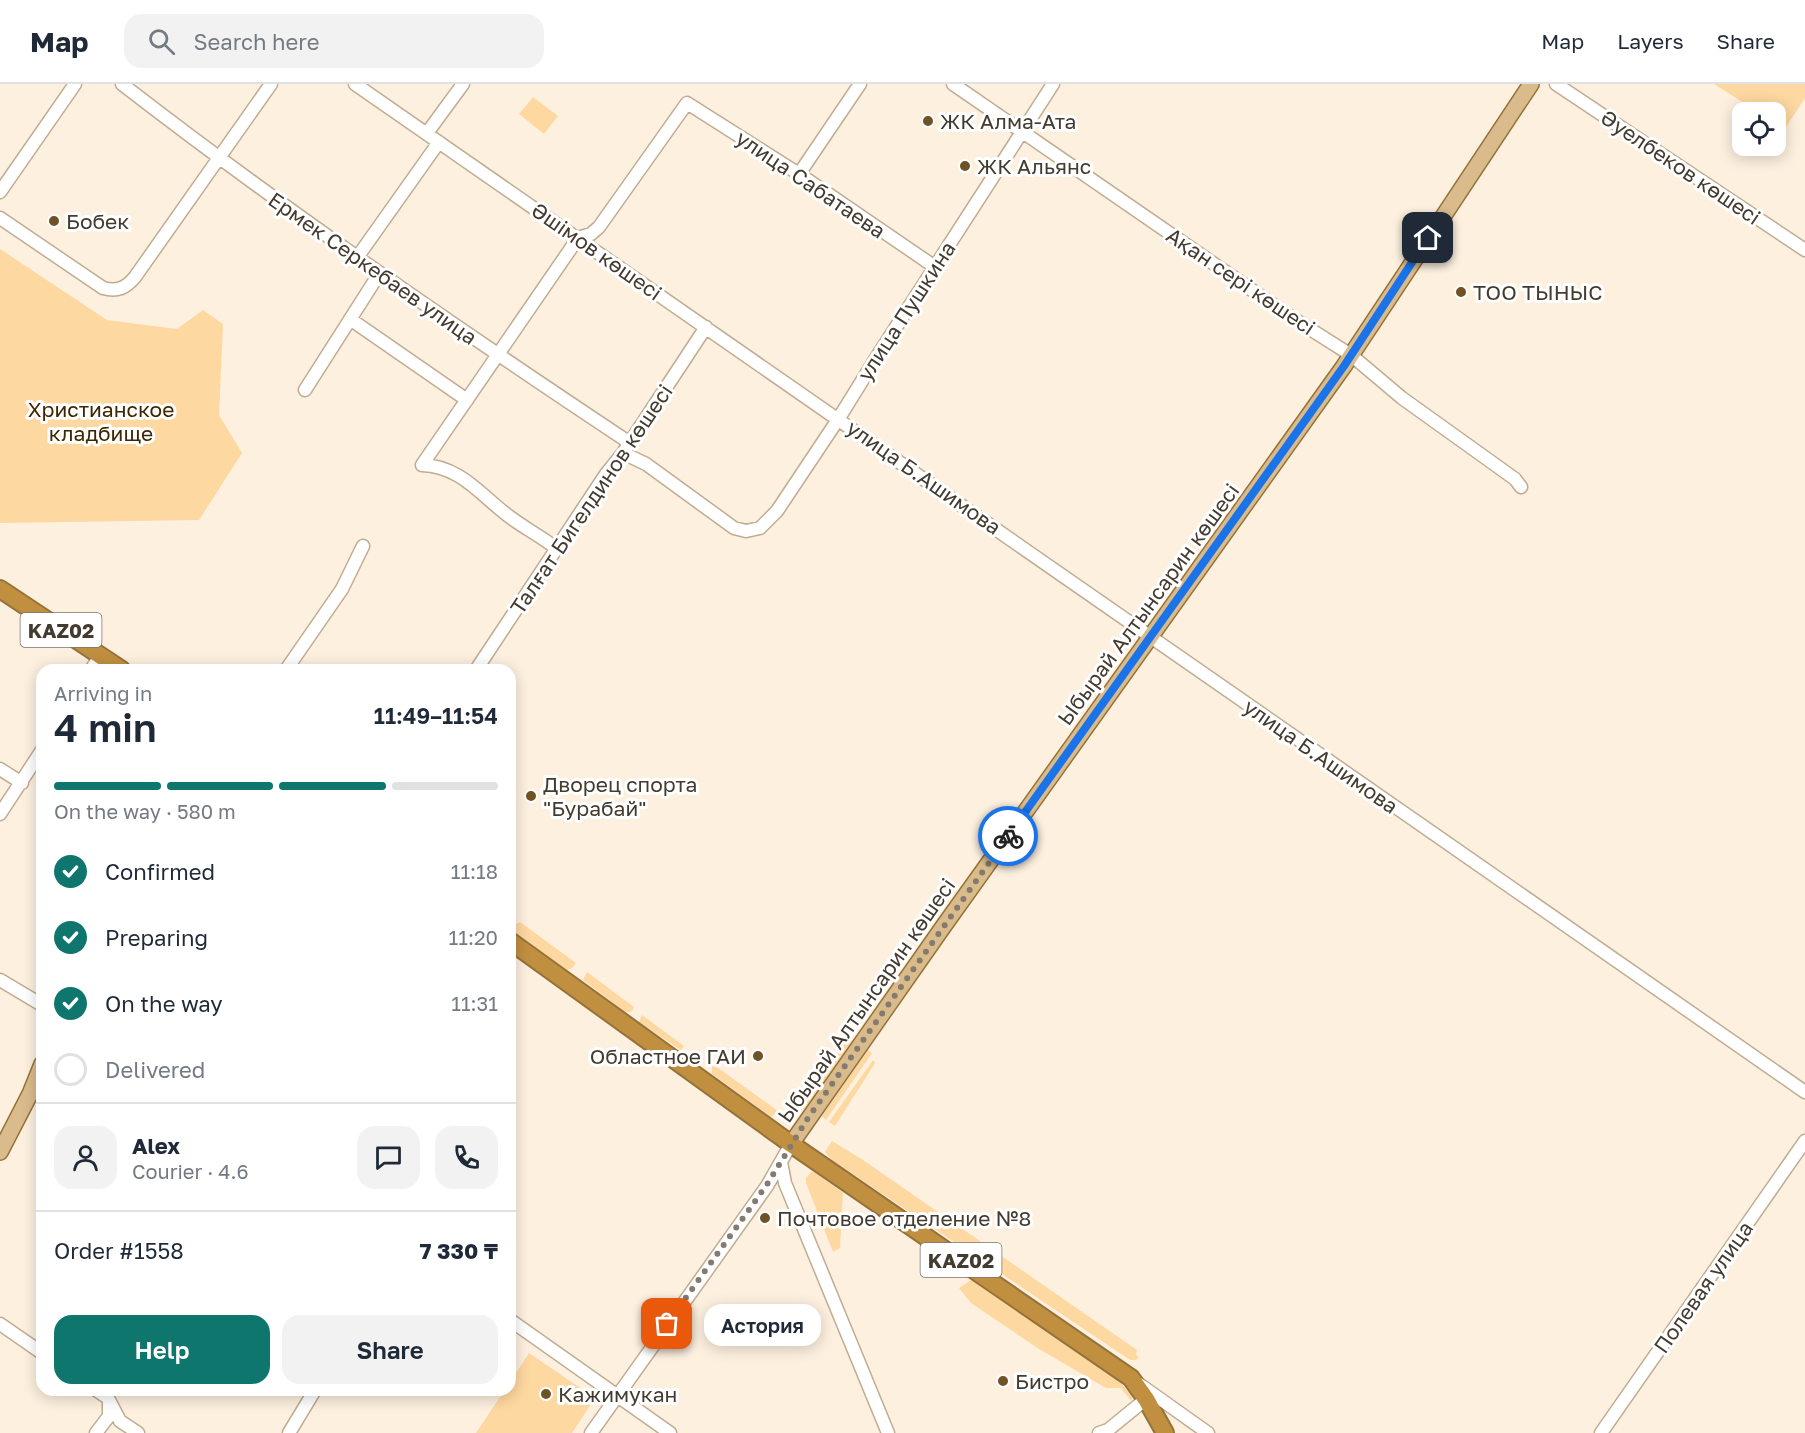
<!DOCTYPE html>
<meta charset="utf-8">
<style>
:root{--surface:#fff;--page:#f2f2f3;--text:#1f2937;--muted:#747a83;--line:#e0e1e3;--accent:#0f766e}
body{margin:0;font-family:"Golos Text",sans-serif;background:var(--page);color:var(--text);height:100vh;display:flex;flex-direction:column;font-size:22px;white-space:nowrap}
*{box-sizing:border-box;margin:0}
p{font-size:20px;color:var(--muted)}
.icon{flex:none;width:33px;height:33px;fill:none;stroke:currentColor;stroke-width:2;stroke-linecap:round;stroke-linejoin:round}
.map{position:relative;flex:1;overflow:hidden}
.panel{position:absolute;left:36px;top:580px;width:480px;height:732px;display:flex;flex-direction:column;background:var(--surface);border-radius:18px;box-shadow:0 3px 15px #0003}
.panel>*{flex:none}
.buttons{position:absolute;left:1732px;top:18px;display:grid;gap:12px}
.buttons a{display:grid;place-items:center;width:54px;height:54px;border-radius:12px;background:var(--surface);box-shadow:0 3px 15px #0003;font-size:30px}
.pin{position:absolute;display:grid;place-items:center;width:51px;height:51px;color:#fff;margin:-26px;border-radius:12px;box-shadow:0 3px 9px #0006}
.courier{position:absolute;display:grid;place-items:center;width:60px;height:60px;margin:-30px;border:4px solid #1a73e8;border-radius:50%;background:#fff;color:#222;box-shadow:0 2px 8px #0007}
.bubble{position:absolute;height:42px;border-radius:18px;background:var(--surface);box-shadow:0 3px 15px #0003;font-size:20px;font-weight:600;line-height:42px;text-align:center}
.summary em{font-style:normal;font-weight:600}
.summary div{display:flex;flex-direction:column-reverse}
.summary{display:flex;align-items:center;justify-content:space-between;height:102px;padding:0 18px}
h1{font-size:39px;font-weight:600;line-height:45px}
.bar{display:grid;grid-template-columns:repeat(4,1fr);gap:9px 6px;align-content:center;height:72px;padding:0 18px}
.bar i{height:8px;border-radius:4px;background:var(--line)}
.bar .on{background:var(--accent)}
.bar p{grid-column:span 4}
.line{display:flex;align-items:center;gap:15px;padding:0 18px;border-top:2px solid var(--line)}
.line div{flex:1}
.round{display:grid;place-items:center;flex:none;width:63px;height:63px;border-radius:18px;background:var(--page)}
ol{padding:0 18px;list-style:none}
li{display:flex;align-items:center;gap:18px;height:66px}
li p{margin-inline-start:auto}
li .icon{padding:6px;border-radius:50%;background:var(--accent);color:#fff;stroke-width:4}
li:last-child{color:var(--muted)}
li i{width:33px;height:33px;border:3px solid var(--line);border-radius:50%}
.action{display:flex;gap:12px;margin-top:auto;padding:12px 18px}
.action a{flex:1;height:69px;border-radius:18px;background:var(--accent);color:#fff;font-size:24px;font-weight:600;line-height:69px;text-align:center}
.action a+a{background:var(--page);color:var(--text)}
header{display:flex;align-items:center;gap:36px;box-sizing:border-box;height:84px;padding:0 30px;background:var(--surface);border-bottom:2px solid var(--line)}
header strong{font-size:28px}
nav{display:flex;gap:33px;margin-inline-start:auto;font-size:21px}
.search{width:420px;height:54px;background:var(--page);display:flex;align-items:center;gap:15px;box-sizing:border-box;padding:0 21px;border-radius:18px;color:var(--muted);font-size:22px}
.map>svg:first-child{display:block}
.green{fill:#fed8a1}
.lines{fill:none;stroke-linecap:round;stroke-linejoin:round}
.minor-casing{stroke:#c0ac91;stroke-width:15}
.major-casing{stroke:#95723a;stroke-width:18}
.highway-casing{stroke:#95723a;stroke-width:20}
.minor{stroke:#fff;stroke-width:12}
.major{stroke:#dabc8c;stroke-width:15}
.highway{stroke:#c18f40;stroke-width:16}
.done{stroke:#847a6d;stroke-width:6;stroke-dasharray:0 10.8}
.route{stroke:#1a73e8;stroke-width:8}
.poi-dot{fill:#6f5225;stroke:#fff;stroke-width:2}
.labels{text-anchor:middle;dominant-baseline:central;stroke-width:6;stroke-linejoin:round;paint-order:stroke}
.shield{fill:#fff;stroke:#7b766d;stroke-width:1.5}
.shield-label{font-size:20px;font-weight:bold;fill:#433b2f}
.poi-label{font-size:21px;fill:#433b2f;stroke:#fff;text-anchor:start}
.street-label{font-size:21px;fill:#433b2f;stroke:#fff}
.park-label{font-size:21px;fill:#3d2700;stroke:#fff}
</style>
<header>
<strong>Map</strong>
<div class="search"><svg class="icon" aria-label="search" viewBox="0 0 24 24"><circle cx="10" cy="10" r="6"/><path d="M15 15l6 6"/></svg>Search here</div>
<nav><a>Map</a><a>Layers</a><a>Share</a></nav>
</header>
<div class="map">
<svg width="1805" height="1349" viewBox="0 0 1805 1349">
<rect width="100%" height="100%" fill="#fdf0df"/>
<path class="green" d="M1714 0H1805V14L1784 46 1776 40V28H1758Z
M533 13 558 32 544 50 519 30Z
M0 165 107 236 177 245 203 226 223 240 219 331 242 369 199 436 0 439Z
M512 836 517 840 520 838 576 879 572 884 567 886 514 848 510 841Z
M587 888 634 923 631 928H625L583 896Z
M642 931 684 962 681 966 639 938Z
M848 955 853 956 806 1023 801 1027 799 1024Z
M868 966 872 969 826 1036 822 1032Z
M873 976 875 979 835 1042 829 1038Z
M714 981 778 1027 771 1033 712 990V982Z
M832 1057 863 1076 1137 1266 1136 1271 1139 1273 1136 1276H1130L832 1076 825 1068Z
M811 1088H814L843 1109 840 1164 833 1168 806 1099V1094Z
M971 1196H976C1028 1231 1090 1265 1133 1312L1131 1317 1121 1304H1106L1039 1265 971 1219 959 1204Z
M529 1269 595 1314 572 1349H476L504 1307 510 1306V1298Z"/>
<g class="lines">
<g class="minor-casing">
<path id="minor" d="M122 0C286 127 457 244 630 359
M355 0C841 333 1321 673 1805 1008
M953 0 1291 233 1351 271 1402 314 1515 395 1521 403
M1556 0 1805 166
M427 49 463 0
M799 90 860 0
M0 108 75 0
M0 134 103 204C117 208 126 204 135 193L271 0
M356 175 439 58
M350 235 467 316
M305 306 379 190
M623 369 646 380 734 444 746 447 760 444 777 427 839 334 878 271 1053 0
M422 381 578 154 591 150 599 143 687 19 799 90 935 183
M422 381C459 382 479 409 506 430 522 443 541 452 557 465
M91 586 98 575
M286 586 342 505 363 462
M476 586 606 390 623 369 706 243
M0 685 22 699
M0 730 42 666
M0 896 42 921
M781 1078 785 1099 888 1349
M510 1236 670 1349
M0 1240 42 1269
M1139 1300 1208 1349
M96 1306 108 1314 120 1337 138 1349
M96 1349 109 1332V1318
M289 1349 315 1306
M591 1349 767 1102 791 1060
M1099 1349 1108 1346 1146 1315
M1601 1349 1805 1057"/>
</g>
<g class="major-casing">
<path id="major" d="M791 1060 943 843 1344 282 1531 0
M0 1068 30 1010 42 980"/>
</g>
<g class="highway-casing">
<path id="highway" d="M0 505 122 586
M510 857 791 1060 1131 1294 1146 1315 1165 1349"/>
</g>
<use href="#minor" class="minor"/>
<use href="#major" class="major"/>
<use href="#highway" class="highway"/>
</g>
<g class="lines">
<path class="done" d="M667 1240 766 1102 808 1034 1008 752"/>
<path class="route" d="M1008 752 1344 282 1428 154"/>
</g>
<g class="poi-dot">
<circle cx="928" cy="37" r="6"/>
<circle cx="965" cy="82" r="6"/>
<circle cx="54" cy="137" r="6"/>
<circle cx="1461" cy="208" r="6"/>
<circle cx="531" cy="712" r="6"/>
<circle cx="758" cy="972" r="6"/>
<circle cx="765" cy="1134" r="6"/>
<circle cx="1003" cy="1297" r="6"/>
<circle cx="546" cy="1310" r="6"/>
</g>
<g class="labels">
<g class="shield">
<rect x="20.5" y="529" width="81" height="34" rx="4.5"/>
<rect x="920.5" y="1159" width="81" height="34" rx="4.5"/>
</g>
<g class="shield-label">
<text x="61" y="546">KАZ02</text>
<text x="961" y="1176">KАZ02</text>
</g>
<g class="poi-label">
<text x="940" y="37">ЖК Алма-Ата</text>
<text x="977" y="82">ЖК Альянс</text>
<text x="66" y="137">Бобек</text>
<text x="1473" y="208">ТОО ТЫНЫС</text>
<text x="543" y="700">Дворец спорта<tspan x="543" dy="24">"Бурабай"</tspan></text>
<text x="746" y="972" text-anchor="end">Областное ГАИ</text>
<text x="777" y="1134">Почтовое отделение №8</text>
<text x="1015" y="1297">Бистро</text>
<text x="558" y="1310">Кажимукан</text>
</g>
<g class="street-label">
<text transform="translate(1681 83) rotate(34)">Әуелбеков көшесі</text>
<text transform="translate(811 100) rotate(34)">улица Сабатаева</text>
<text transform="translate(597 167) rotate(35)">Әшімов көшесі</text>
<text transform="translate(373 184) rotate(35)">Ермек Серкебаев улица</text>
<text transform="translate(1241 197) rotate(34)">Ақан сері көшесі</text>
<text transform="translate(906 227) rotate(-57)">улица Пушкина</text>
<text transform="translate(924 393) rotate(35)">улица Б.Ашимова</text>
<text transform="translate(591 415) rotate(-56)">Талғат Бигелдинов көшесі</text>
<text transform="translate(1148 520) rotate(-54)">Ыбырай Алтынсарин көшесі</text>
<text transform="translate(1321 672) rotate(35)">улица Б.Ашимова</text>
<text transform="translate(866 916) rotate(-55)">Ыбырай Алтынсарин көшесі</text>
<text transform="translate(1703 1203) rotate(-55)">Полевая улица</text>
</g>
<g class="park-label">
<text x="101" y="325">Христианское<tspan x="101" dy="24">кладбище</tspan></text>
</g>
</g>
</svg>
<div class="buttons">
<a><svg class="icon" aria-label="locate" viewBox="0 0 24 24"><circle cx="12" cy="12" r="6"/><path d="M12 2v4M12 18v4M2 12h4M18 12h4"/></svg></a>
</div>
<div class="pin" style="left:667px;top:1240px;background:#ea580c"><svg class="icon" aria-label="bag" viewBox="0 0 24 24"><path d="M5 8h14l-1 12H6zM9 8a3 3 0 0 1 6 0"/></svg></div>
<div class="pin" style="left:1428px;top:154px;background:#1f2937"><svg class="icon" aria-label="home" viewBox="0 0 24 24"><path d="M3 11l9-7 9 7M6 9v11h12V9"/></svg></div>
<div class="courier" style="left:1008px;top:752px"><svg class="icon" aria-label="bike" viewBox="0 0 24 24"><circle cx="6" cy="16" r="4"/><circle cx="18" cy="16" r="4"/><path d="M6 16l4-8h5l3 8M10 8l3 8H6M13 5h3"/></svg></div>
<div class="bubble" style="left:704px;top:1220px;width:117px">Астория</div>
<section class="panel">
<div class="summary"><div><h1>4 min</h1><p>Arriving in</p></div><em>11:49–11:54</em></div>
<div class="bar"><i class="on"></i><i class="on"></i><i class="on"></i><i></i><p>On the way · 580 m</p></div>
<ol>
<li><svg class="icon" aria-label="check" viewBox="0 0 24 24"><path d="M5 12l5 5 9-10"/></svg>Confirmed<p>11:18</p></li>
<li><svg class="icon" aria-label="check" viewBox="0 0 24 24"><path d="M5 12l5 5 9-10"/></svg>Preparing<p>11:20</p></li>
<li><svg class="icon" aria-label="check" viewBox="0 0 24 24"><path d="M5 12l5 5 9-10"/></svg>On the way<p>11:31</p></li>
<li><i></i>Delivered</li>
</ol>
<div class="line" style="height:108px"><a class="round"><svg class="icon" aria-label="person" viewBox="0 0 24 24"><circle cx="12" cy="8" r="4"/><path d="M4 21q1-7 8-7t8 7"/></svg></a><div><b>Alex</b><p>Courier · 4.6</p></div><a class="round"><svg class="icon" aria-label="chat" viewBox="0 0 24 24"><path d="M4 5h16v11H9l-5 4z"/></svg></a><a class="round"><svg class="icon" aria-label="phone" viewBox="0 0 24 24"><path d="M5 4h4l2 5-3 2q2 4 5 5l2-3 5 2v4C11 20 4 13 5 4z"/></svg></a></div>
<div class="line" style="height:78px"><div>Order #1558</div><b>7 330 ₸</b></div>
<div class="action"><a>Help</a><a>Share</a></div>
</section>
</div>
